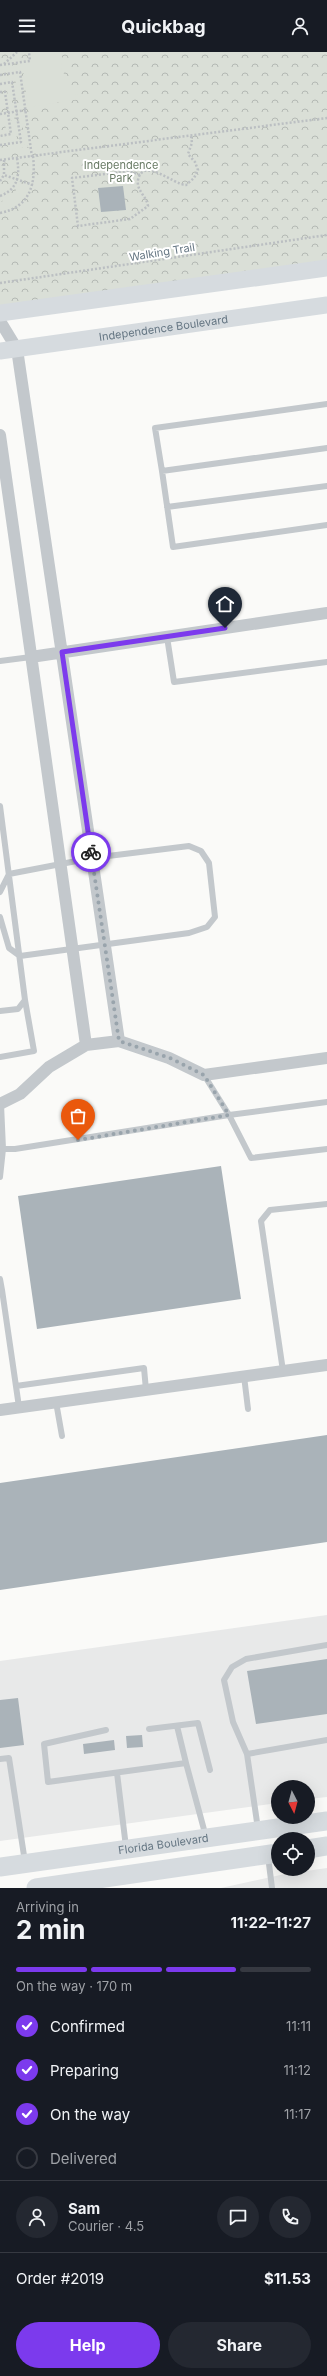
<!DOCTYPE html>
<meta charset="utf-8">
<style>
:root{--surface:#171b24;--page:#242831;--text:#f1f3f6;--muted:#9ea1a6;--line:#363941;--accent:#7c3aed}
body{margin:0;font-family:Inter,sans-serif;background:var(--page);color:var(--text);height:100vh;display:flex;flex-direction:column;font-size:15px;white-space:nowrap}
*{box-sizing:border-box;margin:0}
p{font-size:13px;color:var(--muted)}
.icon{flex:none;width:22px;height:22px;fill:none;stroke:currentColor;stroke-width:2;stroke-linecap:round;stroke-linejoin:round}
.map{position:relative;height:1836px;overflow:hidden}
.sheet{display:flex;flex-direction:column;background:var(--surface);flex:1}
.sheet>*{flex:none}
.needle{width:26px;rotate:174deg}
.fabs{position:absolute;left:271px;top:1728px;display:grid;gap:8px}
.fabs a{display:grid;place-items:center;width:44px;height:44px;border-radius:50%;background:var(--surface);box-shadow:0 4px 16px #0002;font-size:20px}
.pin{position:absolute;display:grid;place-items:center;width:34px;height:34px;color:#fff;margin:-41px -17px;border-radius:50% 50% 50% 0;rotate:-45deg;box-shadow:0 0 4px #0007}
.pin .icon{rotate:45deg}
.courier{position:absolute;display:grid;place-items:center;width:40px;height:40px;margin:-20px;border:3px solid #7c3aed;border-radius:50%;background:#fff;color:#222;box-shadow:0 1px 5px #0007}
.summary em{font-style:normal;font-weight:700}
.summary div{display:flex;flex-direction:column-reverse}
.summary{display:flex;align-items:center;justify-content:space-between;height:68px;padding:0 16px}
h1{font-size:26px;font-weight:700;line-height:30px}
.bar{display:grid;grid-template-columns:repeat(4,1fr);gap:6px 4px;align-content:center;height:48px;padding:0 16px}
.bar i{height:5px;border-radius:3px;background:var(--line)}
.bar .current{background:var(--accent)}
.bar p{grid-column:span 4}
.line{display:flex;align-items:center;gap:10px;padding:0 16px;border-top:1px solid var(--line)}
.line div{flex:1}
.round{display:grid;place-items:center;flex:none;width:42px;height:42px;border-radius:21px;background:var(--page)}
ol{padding:0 16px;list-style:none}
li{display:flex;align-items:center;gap:12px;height:44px}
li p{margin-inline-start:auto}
li .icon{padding:4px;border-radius:50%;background:var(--accent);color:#fff;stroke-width:4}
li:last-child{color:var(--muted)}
li i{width:22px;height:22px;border:2px solid var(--line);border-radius:50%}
.primary-button{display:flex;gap:8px;margin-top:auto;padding:8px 16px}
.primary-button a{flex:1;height:46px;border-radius:24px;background:var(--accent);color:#fff;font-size:16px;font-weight:700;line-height:46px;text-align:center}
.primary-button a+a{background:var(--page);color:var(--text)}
header{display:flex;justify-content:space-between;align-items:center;height:52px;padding:0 16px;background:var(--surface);font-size:18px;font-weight:700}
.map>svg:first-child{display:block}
.built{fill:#e8e9e9}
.forest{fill:url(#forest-crowns)}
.garden{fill:#dadfd7}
.building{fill:#aab3b9}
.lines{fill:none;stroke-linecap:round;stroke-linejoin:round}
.path{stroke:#bbbfc2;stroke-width:2.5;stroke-dasharray:2 2;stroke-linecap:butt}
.lane{stroke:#c3c8cc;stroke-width:6}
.street{stroke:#c3c8cc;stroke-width:12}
.secondary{stroke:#d6dbdf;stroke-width:17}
.primary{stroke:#d6dbdf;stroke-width:19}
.done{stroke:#99a4ac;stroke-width:4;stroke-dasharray:0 7.2}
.route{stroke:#7c3aed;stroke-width:5}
.labels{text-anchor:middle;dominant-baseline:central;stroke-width:4;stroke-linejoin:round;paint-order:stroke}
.park-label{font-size:11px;fill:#687a64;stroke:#fff}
.street-label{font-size:11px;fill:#657683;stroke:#fff}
</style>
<header><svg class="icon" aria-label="menu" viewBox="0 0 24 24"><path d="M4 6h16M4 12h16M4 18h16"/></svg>Quickbag<svg class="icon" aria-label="person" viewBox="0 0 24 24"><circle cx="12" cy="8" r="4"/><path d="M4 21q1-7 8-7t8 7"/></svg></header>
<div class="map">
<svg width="327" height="1836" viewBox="0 0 327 1836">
<defs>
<pattern id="forest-crowns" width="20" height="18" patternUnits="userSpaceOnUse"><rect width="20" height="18" fill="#dadfd7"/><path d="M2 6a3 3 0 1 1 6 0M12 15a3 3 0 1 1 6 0" fill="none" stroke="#b4b9b4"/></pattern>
</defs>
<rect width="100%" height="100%" fill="#fafaf8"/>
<path class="built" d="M327 1563V1745L308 1747V1735H278V1751L0 1789V1609Z
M327 1816V1836H221L285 1822Z"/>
<path class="forest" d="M0 0H327V211L0 258Z"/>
<path class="garden" d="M31 0H53L65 7 64 11H62L61 18 63 19 68 34 66 36 69 40 71 39 82 46 81 47 28 55 23 18 0 21V15L32 11Z
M18 23 22 55 20 56 15 26 0 28V25Z
M10 33 13 57H9L7 37 0 38V35Z
M21 62H23L28 95 0 99V96L25 92Z
M11 63H14L17 87 0 89V85L13 83Z
M4 64H7L9 80 0 82V79L6 78Z
M20 132 28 134C23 146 15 152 3 156L2 147 14 141Z"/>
<path class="building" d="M123 134 126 158 101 160 98 136Z
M221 1114 241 1247 37 1277 18 1144Z
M327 1383V1490L0 1538V1431Z
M327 1607V1662L256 1672 247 1619Z
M18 1646 24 1693 0 1696V1648Z
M142 1683 143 1695 127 1696 126 1684Z
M114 1688 115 1698 84 1702 83 1692Z"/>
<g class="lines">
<path class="path" d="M4 12 17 0
M0 13 30 9 29 0
M0 23 20 20 32 105
M0 32 12 30 21 90 0 93
M0 40H5L11 82 0 84
M0 62 26 58
M0 108 327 66
M4 108V123L33 133
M140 123 129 119 72 126 78 174 130 167 148 154C147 145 136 138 138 128 143 104 174 133 186 133L194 126 198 118 195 110 188 102 192 91 191 84
M0 129 4 123
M0 144C18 137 20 124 17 106
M0 161C31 155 36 131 33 104
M0 231 327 183"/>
<path class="lane" d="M327 352 155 376 162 419 327 396
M162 419 173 495 327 473
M167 455 327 434
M167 585 174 630 327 610
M0 609 31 605
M0 754 25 948 18 957 0 959
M0 840 9 822 92 806 189 794 201 799 209 811 215 865 207 875 189 881 20 904 9 896 0 865
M0 1005 34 999 25 948
M327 1050 229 1063 251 1106 327 1097
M1 1052 3 1097H15L229 1063 204 1023
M0 1098 3 1097 0 1125
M0 1227 2 1238
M0 1238H2L19 1355
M283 1319 261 1169 270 1158 327 1152
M244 1324 248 1357
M16 1334 144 1316 146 1338
M56 1350 62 1384
M177 1674 186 1711
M149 1677 198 1671 210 1718
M106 1678 44 1692 48 1730 186 1711 206 1785
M247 1702 327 1688
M0 1707 9 1706 25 1810
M117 1721 126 1795
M258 1777 247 1702 233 1670 224 1628 232 1615 246 1607 327 1593
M268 1804 272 1836"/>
<path class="street" d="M0 269 17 297 119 989
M0 383 86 993
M31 605 327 561
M0 1052 20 1042 49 1015 86 993 119 989 169 1006 204 1023 327 1006
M0 1358 327 1313"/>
<g class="secondary">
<path d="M0 261 327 216"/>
<path id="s1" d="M0 299 327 253"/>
</g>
<g class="primary">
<path d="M308 1797 327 1794"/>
<path id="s2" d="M0 1815 327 1769"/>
<path d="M36 1836 278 1801"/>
</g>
</g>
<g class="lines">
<path class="done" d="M78 1088 229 1063 204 1023 170 1006 119 989 91 800"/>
<path class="route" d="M91 800 62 600 225 576"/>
</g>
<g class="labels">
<g class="park-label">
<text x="121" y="113">Independence<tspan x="121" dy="13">Park</tspan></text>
</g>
<g class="street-label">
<text transform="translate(162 200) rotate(-9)">Walking Trail</text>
<text stroke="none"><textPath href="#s1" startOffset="165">Independence Boulevard</textPath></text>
<text stroke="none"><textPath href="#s2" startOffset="165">Florida Boulevard</textPath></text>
</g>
</g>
</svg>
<div class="fabs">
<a><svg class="needle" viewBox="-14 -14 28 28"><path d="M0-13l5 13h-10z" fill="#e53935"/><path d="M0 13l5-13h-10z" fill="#9ea1a6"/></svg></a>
<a><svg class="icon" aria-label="locate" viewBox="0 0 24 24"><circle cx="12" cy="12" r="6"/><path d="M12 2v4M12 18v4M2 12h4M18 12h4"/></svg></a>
</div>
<div class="pin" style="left:78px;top:1088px;background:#ea580c"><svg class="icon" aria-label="bag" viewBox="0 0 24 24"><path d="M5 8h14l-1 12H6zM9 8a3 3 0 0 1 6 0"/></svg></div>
<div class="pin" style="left:225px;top:576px;background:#1f2937"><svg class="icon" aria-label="home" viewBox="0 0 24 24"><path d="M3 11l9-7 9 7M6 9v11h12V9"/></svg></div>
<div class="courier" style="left:91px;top:800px"><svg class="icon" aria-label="bike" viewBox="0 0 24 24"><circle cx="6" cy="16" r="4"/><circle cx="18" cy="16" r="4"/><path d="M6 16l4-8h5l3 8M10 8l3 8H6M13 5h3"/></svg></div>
</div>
<section class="sheet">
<div class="summary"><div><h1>2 min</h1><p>Arriving in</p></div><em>11:22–11:27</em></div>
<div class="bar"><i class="current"></i><i class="current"></i><i class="current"></i><i></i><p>On the way · 170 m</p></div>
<ol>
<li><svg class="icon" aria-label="check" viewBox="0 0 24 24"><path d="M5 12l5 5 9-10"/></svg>Confirmed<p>11:11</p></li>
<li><svg class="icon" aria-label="check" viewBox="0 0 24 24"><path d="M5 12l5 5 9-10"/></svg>Preparing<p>11:12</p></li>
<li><svg class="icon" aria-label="check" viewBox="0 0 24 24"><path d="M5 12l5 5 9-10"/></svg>On the way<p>11:17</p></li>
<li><i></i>Delivered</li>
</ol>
<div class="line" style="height:72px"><a class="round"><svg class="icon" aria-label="person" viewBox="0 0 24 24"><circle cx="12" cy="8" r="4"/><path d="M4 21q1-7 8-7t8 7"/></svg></a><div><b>Sam</b><p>Courier · 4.5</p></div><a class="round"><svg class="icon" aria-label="chat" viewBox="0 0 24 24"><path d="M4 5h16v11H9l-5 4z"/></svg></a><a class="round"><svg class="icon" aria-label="phone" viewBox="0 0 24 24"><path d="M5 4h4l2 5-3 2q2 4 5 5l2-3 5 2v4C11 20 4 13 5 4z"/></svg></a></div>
<div class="line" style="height:52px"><div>Order #2019</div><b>$11.53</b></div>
<div class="primary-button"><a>Help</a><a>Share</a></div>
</section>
